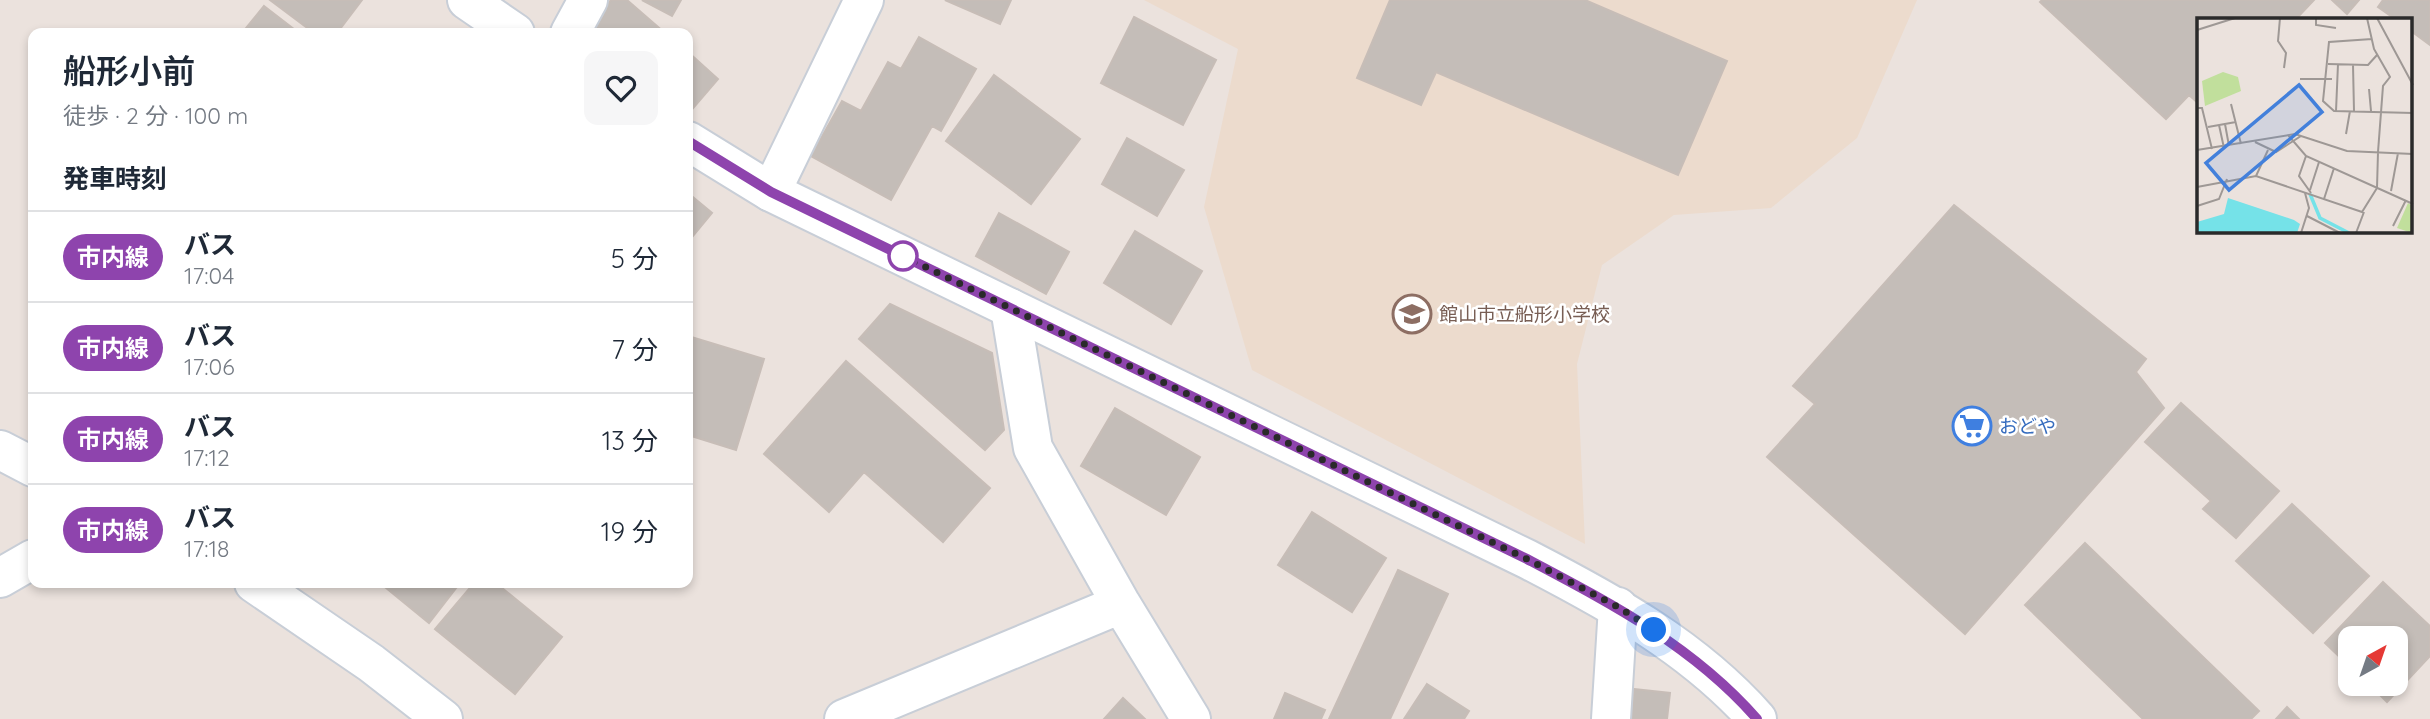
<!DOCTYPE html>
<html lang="ja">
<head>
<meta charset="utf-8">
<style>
	:root { --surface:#fff; --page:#f6f6f7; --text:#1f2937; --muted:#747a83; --line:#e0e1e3 }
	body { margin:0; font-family:Quicksand,"Noto Sans JP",sans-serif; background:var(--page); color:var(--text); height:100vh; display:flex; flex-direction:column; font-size:26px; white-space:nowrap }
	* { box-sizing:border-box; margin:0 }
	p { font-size:23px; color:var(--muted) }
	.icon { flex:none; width:38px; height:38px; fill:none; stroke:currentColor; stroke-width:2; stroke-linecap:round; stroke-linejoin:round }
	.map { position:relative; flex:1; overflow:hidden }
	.details { position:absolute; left:28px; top:28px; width:665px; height:560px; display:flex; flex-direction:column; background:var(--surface); border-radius:14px; box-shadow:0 4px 10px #0003 }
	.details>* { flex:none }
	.badge { padding:0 14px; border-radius:23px; font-size:24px; line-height:46px }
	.needle { width:46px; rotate:40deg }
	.tools { position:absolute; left:2338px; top:626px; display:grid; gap:14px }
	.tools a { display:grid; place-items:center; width:70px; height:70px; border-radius:14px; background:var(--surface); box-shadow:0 4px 10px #0003; font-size:35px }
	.you { position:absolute; width:35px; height:35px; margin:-18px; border:5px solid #fff; border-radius:50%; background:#1a73e8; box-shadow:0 0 0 10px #1a73e833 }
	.map>.badge { position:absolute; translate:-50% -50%; box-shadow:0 0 0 4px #fff }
	h2 { padding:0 35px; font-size:26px; line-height:63px }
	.round { display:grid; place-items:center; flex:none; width:74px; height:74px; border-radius:14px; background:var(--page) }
	.summary { display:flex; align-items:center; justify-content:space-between; height:119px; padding:0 35px }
	h1 { font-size:33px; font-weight:600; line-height:52px }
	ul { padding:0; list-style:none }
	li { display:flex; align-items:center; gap:21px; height:91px; padding:0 35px; border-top:2px solid var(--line) }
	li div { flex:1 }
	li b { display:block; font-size:26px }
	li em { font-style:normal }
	li .badge { min-width:77px; font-weight:700; text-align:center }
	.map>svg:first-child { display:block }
	.education { fill:#ecdbcd }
	.building { fill:#c4bdb8; stroke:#c7bdb7; stroke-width:2 }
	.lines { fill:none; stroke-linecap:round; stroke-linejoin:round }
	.street-casing { stroke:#c8ced7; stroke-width:42 }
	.secondary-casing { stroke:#c8ced7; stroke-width:42 }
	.street { stroke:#fff; stroke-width:38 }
	.secondary { stroke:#fff; stroke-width:38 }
	.line-casing { stroke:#fff; stroke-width:16 }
	.line { stroke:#8e44ad; stroke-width:10 }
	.walk { stroke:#2a2a2a; stroke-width:7; stroke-dasharray:0 12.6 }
	.stop-dot { fill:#fff; stroke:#8e44ad; stroke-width:3.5 }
	.labels { text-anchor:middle; stroke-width:5; stroke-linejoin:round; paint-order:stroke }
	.education-label { font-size:19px; fill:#785e54; stroke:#fff; text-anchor:start }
	.shop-label { font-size:19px; fill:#366cbe; stroke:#fff; text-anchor:start }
	.inset-river { fill:none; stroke:#75e2e8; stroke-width:3.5 }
	.inset-road { fill:none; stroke:#9e9895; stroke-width:2 }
	.view { fill:#4380db; fill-opacity:0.15; stroke:#4380db; stroke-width:3.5 }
	.inset-edge { fill:none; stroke:#2a2a2a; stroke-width:3.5 }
</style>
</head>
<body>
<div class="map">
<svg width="2430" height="719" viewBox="0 0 2430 719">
	<rect width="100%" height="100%" fill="#ebe2dd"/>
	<path class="education" d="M 1144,0 L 1917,0 L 1857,138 L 1771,208 L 1674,215 L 1602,265 L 1577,364 L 1585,544 L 1252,370 L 1204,207 L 1238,49 Z"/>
	<path class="building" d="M 270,0 L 362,0 L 337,33 L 314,33 Z
		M 611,0 L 627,0 L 665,33 L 588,33 L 585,31 Z
		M 642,0 L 681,0 L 672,16 Z
		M 945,0 L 1011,0 L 1000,24 Z
		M 1390,0 L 1585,0 L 1727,61 L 1678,175 L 1436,72 L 1421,105 L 1357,78 Z
		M 2042,0 L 2314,0 L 2296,19 L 2199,19 L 2199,104 L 2189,95 L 2166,119 L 2040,2 Z
		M 2332,0 L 2359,0 L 2347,14 Z
		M 2383,0 L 2430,0 L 2430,45 L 2411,31 L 2411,19 L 2395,19 L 2378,7 Z
		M 264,6 L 299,33 L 242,33 Z
		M 1134,17 L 1216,60 L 1183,125 L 1101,83 Z
		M 919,37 L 976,69 L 941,131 L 932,126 L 891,200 L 811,156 L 842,101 L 861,111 L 888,62 L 901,69 Z
		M 688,52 L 718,79 L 688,114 Z
		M 994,75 L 1080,139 L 1031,204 L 946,141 Z
		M 1127,138 L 1184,170 L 1157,216 L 1102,184 Z
		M 688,193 L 712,213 L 688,242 Z
		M 1954,205 L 2146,359 L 2136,372 L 2164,408 L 1965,634 L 1767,457 L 1815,404 L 1793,386 Z
		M 999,213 L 1069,252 L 1046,294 L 976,256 Z
		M 1135,231 L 1202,271 L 1171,324 L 1104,283 Z
		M 890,304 L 992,353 L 1004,430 L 985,450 L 859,339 Z
		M 688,336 L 764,359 L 736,450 L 688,435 Z
		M 846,361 L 990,488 L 943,542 L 864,472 L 829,512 L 764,454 Z
		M 2181,403 L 2279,491 L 2236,538 L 2203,509 L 2211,501 L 2145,442 Z
		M 1115,408 L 1200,457 L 1166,515 L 1081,466 Z
		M 2292,504 L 2369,576 L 2313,633 L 2236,561 Z
		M 1312,512 L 1386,558 L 1352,612 L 1278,565 Z
		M 2085,543 L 2259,711 L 2251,719 L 2143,719 L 2025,605 Z
		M 1398,570 L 1448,594 L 1390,719 L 1329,719 Z
		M 2383,582 L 2430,626 L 2430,656 L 2387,702 L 2369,684 L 2396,684 L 2396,639 L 2350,639 L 2350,667 L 2325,643 Z
		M 380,583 L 460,583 L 429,623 Z
		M 474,583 L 496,583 L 562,637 L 515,694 L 435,629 Z
		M 1427,684 L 1469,711 L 1464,719 L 1404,719 Z
		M 1634,689 L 1670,693 L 1667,719 L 1631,719 Z
		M 1285,693 L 1325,710 L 1321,719 L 1274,719 Z
		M 1123,698 L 1145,719 L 1104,719 Z
		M 2287,707 L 2299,719 L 2276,719 Z"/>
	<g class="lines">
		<defs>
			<path id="street" d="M 570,33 L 588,0
				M 771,192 L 864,0
				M 1010,308 L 1033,448 L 1121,604 L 1191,719
				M 0,578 L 33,559
				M 844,719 L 1121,604
				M 1611,719 L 1618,607"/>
			<path id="secondary" d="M 467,0 L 515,33
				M 688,141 L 771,192 L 1527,559 C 1612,603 1693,647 1757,719
				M 0,450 L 33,467
				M 254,583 L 371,663 L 443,719"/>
		</defs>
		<use href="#street" class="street-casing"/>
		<use href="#secondary" class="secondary-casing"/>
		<use href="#street" class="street"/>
		<use href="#secondary" class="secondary"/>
	</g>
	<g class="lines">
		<defs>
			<path id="line" d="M 688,141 L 771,192 L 1527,559 C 1612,604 1693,646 1757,719"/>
		</defs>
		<use href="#line" class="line-casing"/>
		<use href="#line" class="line"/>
		<path class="walk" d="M 903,256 L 1527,559 L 1618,607 L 1654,630"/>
	</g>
	<defs>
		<symbol id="school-ring" viewBox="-11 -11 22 22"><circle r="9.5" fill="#fff" stroke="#8d6e63" stroke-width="1.5"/><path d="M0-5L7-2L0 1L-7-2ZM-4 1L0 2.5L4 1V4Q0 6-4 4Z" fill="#8d6e63"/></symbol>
		<symbol id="supermarket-ring" viewBox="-11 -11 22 22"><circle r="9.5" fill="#fff" stroke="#3f7fe0" stroke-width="1.5"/><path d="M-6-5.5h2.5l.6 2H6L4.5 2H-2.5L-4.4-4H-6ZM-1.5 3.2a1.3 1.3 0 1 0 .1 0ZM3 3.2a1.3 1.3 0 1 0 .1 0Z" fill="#3f7fe0"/></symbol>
	</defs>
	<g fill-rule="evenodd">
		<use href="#school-ring" x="1390" y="292" width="44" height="44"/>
		<use href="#supermarket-ring" x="1950" y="404" width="44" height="44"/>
	</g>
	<circle class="stop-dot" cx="903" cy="256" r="14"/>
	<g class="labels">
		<g class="education-label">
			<text x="1439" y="321">館山市立船形小学校</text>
		</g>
		<g class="shop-label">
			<text x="1999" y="433">おどや</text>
		</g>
	</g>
	<g transform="translate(2197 18)">
		<rect width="215" height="215" fill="#ebe2dd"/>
		<path d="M 26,54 L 41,59 L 44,73 L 8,88 L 5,63 Z" fill="#c1df9c"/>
		<path d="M 211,185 L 215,188 L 215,215 L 200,210 Z" fill="#c1df9c"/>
		<path d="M 31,180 L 97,202 L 103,206 L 100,215 L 0,215 L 0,204 L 27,196 Z" fill="#75e2e8"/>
		<path class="inset-river" d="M 113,176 L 123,200 L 152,215"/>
		<path class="inset-road" d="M 83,0 L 81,23 L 89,35 L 87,50M 119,0 L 119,7 L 139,10M 170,0 L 177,31 L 193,59 L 186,68 L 181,134M 180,0 L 216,67M 0,12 L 38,0M 175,21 L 132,24 L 126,83 L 137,93 L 216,95M 131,46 L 171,47 L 180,37M 156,47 L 157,93M 103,61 L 135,61M 172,71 L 174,93M 34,86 L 44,126M 0,90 L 5,90 L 15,131M 139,93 L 141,46M 28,106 L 32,128M 22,107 L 27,130M 11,109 L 39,104M 149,116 L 153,93M 91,117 L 109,138 L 216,186M 58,124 L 79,134 L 104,118M 0,132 L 98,116 L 150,133 L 216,136M 109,138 L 102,158 L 114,175M 59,158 L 71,132M 0,169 L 59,158 L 165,194 L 180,170 L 181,134M 113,172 L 122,144M 194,173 L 201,135M 127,181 L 137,150M 0,188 L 22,181 L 30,161M 110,198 L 143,215M 196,208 L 209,182M 104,215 L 112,190 L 108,175M 159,215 L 167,194"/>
		<path class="view" d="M 102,67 L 125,94 L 32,172 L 9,145 Z"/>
		<rect width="215" height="215" class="inset-edge"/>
	</g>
</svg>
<div class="tools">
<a><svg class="needle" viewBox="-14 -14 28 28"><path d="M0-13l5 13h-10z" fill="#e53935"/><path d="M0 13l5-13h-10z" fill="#747a83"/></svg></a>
</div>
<div class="you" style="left:1654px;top:630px"></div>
<section class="details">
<div class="summary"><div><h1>船形小前</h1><p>徒歩 · 2 分 · 100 m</p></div><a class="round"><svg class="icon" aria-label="heart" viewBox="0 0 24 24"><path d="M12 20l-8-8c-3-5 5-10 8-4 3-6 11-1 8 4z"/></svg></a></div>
<h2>発車時刻</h2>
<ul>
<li><span class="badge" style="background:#8e44ad;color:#fff">市内線</span><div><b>バス</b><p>17:04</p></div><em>5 分</em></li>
<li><span class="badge" style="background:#8e44ad;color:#fff">市内線</span><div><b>バス</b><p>17:06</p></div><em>7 分</em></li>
<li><span class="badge" style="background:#8e44ad;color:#fff">市内線</span><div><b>バス</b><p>17:12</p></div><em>13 分</em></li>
<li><span class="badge" style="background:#8e44ad;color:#fff">市内線</span><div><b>バス</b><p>17:18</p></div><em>19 分</em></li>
</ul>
</section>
</div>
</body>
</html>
